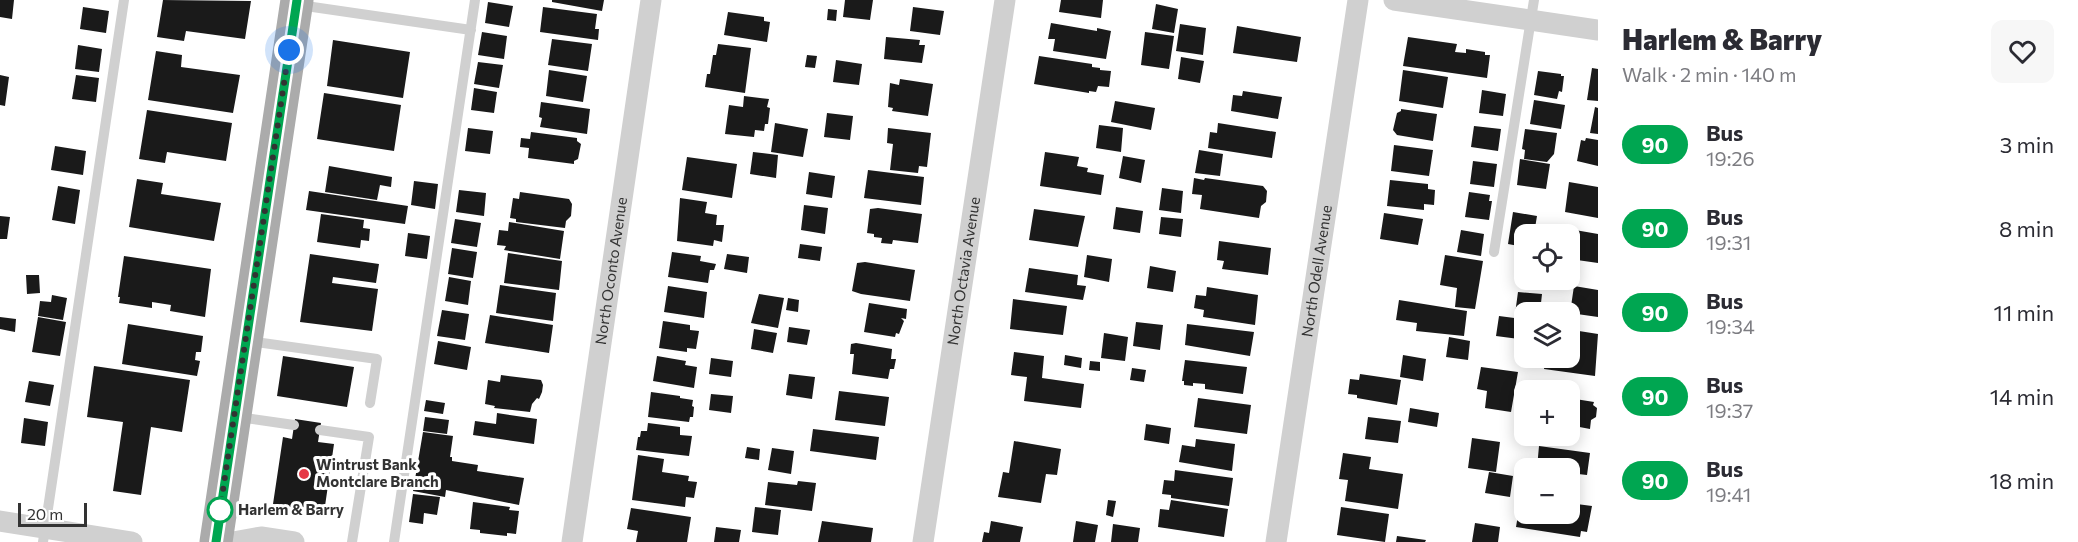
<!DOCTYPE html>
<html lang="en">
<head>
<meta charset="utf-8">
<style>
	:root { --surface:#fff; --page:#f7f7f7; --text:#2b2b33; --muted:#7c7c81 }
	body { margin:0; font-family:Commissioner,sans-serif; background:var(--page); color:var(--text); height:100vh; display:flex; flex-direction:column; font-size:22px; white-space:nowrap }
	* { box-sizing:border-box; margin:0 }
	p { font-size:20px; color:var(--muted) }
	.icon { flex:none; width:33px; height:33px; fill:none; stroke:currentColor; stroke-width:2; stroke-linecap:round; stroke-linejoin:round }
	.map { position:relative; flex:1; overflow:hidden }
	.panel { display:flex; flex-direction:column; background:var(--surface); width:480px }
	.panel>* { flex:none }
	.badge { padding:0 12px; border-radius:20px; font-size:21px; line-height:39px }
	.buttons { position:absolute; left:1514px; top:224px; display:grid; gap:12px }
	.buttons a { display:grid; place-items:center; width:66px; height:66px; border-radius:12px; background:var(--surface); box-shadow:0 3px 15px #0003; font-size:30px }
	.scale { position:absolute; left:18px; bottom:15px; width:69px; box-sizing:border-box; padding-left:6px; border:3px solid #333; border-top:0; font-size:16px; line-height:21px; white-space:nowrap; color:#333; -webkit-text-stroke:4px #fff; paint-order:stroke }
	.you { position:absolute; width:30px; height:30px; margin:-15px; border:4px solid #fff; border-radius:50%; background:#1a73e8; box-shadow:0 0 0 9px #1a73e833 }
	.map>.badge { position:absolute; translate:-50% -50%; box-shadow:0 0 0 3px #fff }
	.round { display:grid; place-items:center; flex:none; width:63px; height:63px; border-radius:12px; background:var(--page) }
	.overview { display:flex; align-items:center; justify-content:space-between; height:102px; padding:0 24px }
	h1 { font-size:28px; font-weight:800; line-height:45px }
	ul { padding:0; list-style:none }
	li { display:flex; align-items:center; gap:18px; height:84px; padding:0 24px }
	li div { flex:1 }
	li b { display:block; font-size:22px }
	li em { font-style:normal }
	li .badge { min-width:66px; font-weight:700; text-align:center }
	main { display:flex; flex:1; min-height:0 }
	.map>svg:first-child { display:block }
	.building { fill:#1a1a1a }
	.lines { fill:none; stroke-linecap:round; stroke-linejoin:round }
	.service { stroke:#d0d0d0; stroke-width:10 }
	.minor { stroke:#d0d0d0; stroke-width:21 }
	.primary { stroke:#ababab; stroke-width:33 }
	.line-casing { stroke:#fff; stroke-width:14 }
	.line { stroke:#00a651; stroke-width:9 }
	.walk { stroke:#333; stroke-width:6; stroke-dasharray:0 10.8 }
	.poi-dot { fill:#e63946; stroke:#fff; stroke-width:2 }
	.stop-dot { fill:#fff; stroke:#00a651; stroke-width:3 }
	.labels { text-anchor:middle; stroke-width:6; stroke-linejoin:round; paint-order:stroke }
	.street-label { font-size:15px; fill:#333; stroke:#fff }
	.poi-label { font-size:15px; font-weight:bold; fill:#333; stroke:#fff; text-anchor:start }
	.stop-label { font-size:15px; font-weight:bold; fill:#333; stroke:#fff; text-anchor:start }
</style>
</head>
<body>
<main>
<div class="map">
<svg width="1598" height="542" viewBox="0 0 1598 542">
	<rect width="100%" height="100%" fill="#fff"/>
	<path class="building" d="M 0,0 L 14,0 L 12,19 L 0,17 Z
		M 163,0 L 251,1 L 245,39 L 186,31 L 184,41 L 157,37 Z
		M 552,0 L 604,0 L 602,11 L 552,2 Z
		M 845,0 L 873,0 L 870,20 L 843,17 Z
		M 1061,0 L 1103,0 L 1101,18 L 1059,12 Z
		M 488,2 L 513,6 L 509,27 L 485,23 Z
		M 1156,4 L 1178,9 L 1174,33 L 1152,29 Z
		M 83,7 L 109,11 L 106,33 L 80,29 Z
		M 543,7 L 597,14 L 595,29 L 599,29 L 598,40 L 540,32 Z
		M 913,7 L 944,11 L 940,35 L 910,31 Z
		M 828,9 L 837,10 L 836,21 L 827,20 Z
		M 728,12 L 764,17 L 764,21 L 770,22 L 767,42 L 724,35 Z
		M 1051,23 L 1097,31 L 1097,28 L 1111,31 L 1106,59 L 1053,51 L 1055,39 L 1048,39 Z
		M 1180,24 L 1206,28 L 1203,55 L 1176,51 Z
		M 1237,26 L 1301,37 L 1297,62 L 1233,53 Z
		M 482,32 L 507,36 L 504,59 L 478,55 Z
		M 1145,32 L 1174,36 L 1169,69 L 1141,65 Z
		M 886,37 L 920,40 L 919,45 L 925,45 L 922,63 L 884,59 Z
		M 1408,37 L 1457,44 L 1455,52 L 1466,53 L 1466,49 L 1485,52 L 1485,55 L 1490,55 L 1487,78 L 1403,66 Z
		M 552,39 L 592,44 L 588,71 L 548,65 Z
		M 333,40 L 410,52 L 403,98 L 327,86 Z
		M 718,44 L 751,48 L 745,93 L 705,87 L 707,74 L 710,74 L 713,55 L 716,55 Z
		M 78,45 L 102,49 L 99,72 L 75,69 Z
		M 156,51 L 182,55 L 181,67 L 240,75 L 233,113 L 148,100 Z
		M 807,55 L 817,56 L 815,68 L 805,67 Z
		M 1039,56 L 1092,64 L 1092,67 L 1100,68 L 1100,70 L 1111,71 L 1109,87 L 1098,86 L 1096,92 L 1089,91 L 1089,93 L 1034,84 Z
		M 1181,57 L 1204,61 L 1200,83 L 1178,79 Z
		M 836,60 L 862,64 L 859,85 L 833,82 Z
		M 478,62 L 503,65 L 499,88 L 474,84 Z
		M 1592,68 L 1598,69 L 1598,101 L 1587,100 Z
		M 549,70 L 587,76 L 583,102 L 546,96 Z
		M 1403,70 L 1448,77 L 1443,108 L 1399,101 Z
		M 1538,71 L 1561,74 L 1561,76 L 1564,76 L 1562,92 L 1559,91 L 1557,99 L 1534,95 Z
		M 0,75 L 9,77 L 5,106 L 0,105 Z
		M 76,75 L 99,78 L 96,102 L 72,99 Z
		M 900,79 L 933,84 L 928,116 L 892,111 L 893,108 L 888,107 L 890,83 L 899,85 Z
		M 474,88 L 497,92 L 494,113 L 471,110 Z
		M 1482,90 L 1506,94 L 1503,116 L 1479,113 Z
		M 1243,91 L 1282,97 L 1278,119 L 1231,111 L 1233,95 L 1242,96 Z
		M 324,93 L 401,105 L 394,151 L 317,139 Z
		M 744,96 L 769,99 L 767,107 L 770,108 L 768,124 L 765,124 L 764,131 L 755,130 L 754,137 L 725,134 L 729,105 L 743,107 Z
		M 1534,100 L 1565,105 L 1561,129 L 1530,124 Z
		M 1115,101 L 1155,108 L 1151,130 L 1111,122 Z
		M 541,102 L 590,109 L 587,134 L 540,127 L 542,118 L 539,117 Z
		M 1595,107 L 1598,108 L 1598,134 L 1590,133 Z
		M 1401,109 L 1437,114 L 1433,141 L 1397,135 L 1393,130 L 1397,113 L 1401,111 Z
		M 147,110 L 232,123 L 226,161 L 167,152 L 165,163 L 139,159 Z
		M 827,113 L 853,116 L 850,140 L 824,137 Z
		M 775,123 L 808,129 L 803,157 L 771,152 Z
		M 1218,123 L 1276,132 L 1272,158 L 1208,148 L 1210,132 L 1217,133 Z
		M 1099,125 L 1123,128 L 1121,152 L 1096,148 Z
		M 1474,126 L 1501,129 L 1498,151 L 1471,147 Z
		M 468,128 L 493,131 L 490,154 L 465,151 Z
		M 888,128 L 931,133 L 927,167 L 919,166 L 918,173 L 890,170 L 893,144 L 887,143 Z
		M 1525,129 L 1557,133 L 1554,154 L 1547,162 L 1524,159 L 1525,150 L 1522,149 Z
		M 531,132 L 577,138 L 577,141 L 581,144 L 578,159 L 574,161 L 574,164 L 528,158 L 529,148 L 520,147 L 521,138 L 530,139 Z
		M 1586,138 L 1598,140 L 1598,166 L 1577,161 L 1581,140 L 1585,141 Z
		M 1394,145 L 1433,150 L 1429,176 L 1391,171 Z
		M 55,146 L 86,151 L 83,175 L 51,170 Z
		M 1199,150 L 1223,154 L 1220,176 L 1195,173 Z
		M 753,152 L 778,155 L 776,178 L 750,174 Z
		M 1045,152 L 1079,157 L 1077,166 L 1088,168 L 1087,172 L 1104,175 L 1101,195 L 1040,186 Z
		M 1123,156 L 1145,160 L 1141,183 L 1119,178 Z
		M 687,157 L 737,164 L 732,198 L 682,190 Z
		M 1520,159 L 1550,164 L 1546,189 L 1517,185 Z
		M 1473,161 L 1497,164 L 1494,187 L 1470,184 Z
		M 329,166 L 392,177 L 391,187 L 380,185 L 377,200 L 325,192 Z
		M 868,170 L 924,177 L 921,205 L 864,198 Z
		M 809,172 L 835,176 L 832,198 L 806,194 Z
		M 1194,178 L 1204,180 L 1205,178 L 1263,186 L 1267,191 L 1266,202 L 1261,206 L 1259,218 L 1200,209 L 1202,195 L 1192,194 Z
		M 137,179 L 163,183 L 161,194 L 221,203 L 214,241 L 129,227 Z
		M 1390,180 L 1428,184 L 1428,189 L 1435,190 L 1434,205 L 1424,204 L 1424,210 L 1387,206 Z
		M 414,181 L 438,184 L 435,209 L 411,205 Z
		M 1569,182 L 1598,187 L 1598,218 L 1565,212 Z
		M 58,186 L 80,190 L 75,224 L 52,220 Z
		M 1162,188 L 1183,191 L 1181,213 L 1159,210 Z
		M 459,190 L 486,193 L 484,216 L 456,212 Z
		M 309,191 L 408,206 L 405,224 L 306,210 Z
		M 520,192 L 569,199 L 572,204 L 571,216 L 566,221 L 565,228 L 516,222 L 516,219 L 510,218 L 513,198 L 519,199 Z
		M 1469,192 L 1490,195 L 1489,201 L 1492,201 L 1489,220 L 1465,217 Z
		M 680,198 L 707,202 L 705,213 L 717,215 L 716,225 L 724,225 L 722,242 L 714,240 L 713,246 L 677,241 Z
		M 804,205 L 828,208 L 825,234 L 801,230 Z
		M 1116,207 L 1143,211 L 1140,233 L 1113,229 Z
		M 878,208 L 922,214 L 918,243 L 893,240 L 892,244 L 881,243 L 882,238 L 874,237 L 874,234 L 867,233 L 870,209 Z
		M 1034,209 L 1085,216 L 1078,247 L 1029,240 Z
		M 1513,212 L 1537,216 L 1534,234 L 1524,234 L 1524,247 L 1508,244 Z
		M 1384,213 L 1423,219 L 1418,245 L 1380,239 Z
		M 321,214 L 364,220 L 363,228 L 370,229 L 369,241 L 361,240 L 360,248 L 317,242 Z
		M 0,216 L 10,217 L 7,239 L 0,239 Z
		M 1161,217 L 1183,219 L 1181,237 L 1159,234 Z
		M 455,219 L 481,223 L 477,247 L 451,243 Z
		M 509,222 L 564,231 L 560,259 L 504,250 L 506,246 L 497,245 L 499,230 L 508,231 Z
		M 1461,230 L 1484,234 L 1481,256 L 1457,252 Z
		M 1575,230 L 1598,234 L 1598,263 L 1570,259 Z
		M 408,233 L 430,236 L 427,259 L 405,256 Z
		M 1219,241 L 1271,248 L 1268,275 L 1222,269 L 1224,261 L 1217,260 Z
		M 800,244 L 822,247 L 820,261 L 798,258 Z
		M 452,248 L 477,252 L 473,278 L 448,274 Z
		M 672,252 L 701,256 L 700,261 L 716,264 L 714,270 L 710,270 L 708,283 L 668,277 Z
		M 508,253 L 562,261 L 559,290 L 504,283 Z
		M 310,254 L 379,264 L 376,283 L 333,277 L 332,283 L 378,289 L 372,331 L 300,322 Z
		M 727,254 L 749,257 L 747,273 L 724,269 Z
		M 1087,255 L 1112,259 L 1109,282 L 1084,277 Z
		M 1445,255 L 1483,261 L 1475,309 L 1455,307 L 1457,288 L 1440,285 Z
		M 124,256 L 211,269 L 205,317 L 170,311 L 171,305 L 152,302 L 152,308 L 119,303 L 120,297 L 118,297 Z
		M 865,262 L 915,270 L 910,301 L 861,294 L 852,291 L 857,263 Z
		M 1150,266 L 1176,271 L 1173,292 L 1147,288 Z
		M 1029,268 L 1078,275 L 1077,285 L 1086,286 L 1083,300 L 1025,292 Z
		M 26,275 L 39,275 L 40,293 L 27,294 Z
		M 449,277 L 471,281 L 468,305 L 445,301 Z
		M 500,285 L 556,293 L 553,321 L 496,313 Z
		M 668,286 L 707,292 L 704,318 L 664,312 Z
		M 1574,286 L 1598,290 L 1598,317 L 1570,313 Z
		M 1207,287 L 1258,295 L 1255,325 L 1203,317 L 1204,310 L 1194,308 L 1196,295 L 1206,296 Z
		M 1518,292 L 1542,294 L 1540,312 L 1524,312 L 1524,315 L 1515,314 Z
		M 759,294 L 784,298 L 778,328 L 751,323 Z
		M 52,295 L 67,298 L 63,320 L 38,316 L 40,301 L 51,302 Z
		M 788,298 L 799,300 L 798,312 L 786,310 Z
		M 1013,299 L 1067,306 L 1063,335 L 1010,329 Z
		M 1399,300 L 1467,311 L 1464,336 L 1416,331 L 1417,323 L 1396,320 Z
		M 869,303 L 907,309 L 906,319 L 901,318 L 904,321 L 899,334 L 896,333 L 895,337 L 864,332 Z
		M 442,310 L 469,314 L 465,340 L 437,336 Z
		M 490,315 L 553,325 L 549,353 L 485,343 Z
		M 1499,316 L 1522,319 L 1519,339 L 1496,336 Z
		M 0,317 L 16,319 L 15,332 L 0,329 Z
		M 38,317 L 66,322 L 60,356 L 32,352 Z
		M 663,321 L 690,325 L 690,330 L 699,331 L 696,349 L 687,348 L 687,352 L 659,348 Z
		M 1136,322 L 1163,325 L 1160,350 L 1133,346 Z
		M 128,324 L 203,336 L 201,352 L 196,352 L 195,360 L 200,361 L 197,376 L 122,364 Z
		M 1187,324 L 1254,332 L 1250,356 L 1185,345 Z
		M 789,327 L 810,330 L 807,345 L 787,342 Z
		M 754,329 L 777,333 L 773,353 L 751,349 Z
		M 1579,331 L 1598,334 L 1595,376 L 1544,369 L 1546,357 L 1569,357 L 1569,342 L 1577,343 Z
		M 1104,333 L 1128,337 L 1125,361 L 1101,358 Z
		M 1449,337 L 1470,341 L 1468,360 L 1446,357 Z
		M 438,341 L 471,347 L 467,370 L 434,364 Z
		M 856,343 L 892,349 L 891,359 L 896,359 L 894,369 L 890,369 L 888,379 L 852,374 L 854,354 L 850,354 L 851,344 Z
		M 1014,352 L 1044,356 L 1042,378 L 1084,384 L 1081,408 L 1024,401 L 1027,377 L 1011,375 Z
		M 1065,355 L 1082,358 L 1081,368 L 1064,365 Z
		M 1403,355 L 1426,359 L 1423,381 L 1400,377 Z
		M 283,356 L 354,367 L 347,407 L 277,396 Z
		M 657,356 L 686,361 L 685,365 L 697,367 L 694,388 L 653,381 Z
		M 711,358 L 733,361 L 731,377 L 709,374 Z
		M 1185,360 L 1247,367 L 1243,394 L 1205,389 L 1205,384 L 1193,383 L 1193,386 L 1184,385 L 1184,381 L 1182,381 Z
		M 1090,361 L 1100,362 L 1100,371 L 1089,370 Z
		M 94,366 L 190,380 L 182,432 L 151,427 L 141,495 L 113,491 L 123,422 L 87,417 Z
		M 1481,367 L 1518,372 L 1511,412 L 1485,408 L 1487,391 L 1477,389 Z
		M 1132,368 L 1146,370 L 1144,382 L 1130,380 Z
		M 789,374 L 815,377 L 812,399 L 786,395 Z
		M 1360,374 L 1401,380 L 1397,405 L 1357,398 L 1357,395 L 1348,394 L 1350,379 L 1359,380 Z
		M 501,375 L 541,380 L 543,385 L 542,392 L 539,399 L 537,398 L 532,404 L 530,412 L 494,408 L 495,406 L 485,404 L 488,380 L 500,382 Z
		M 29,381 L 54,385 L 50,406 L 25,402 Z
		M 839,391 L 889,397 L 885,426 L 835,420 Z
		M 651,392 L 680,396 L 680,398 L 693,400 L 692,406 L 694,407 L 693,417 L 690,417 L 689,422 L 648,417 Z
		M 711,394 L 733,396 L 731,413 L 709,410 Z
		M 1198,398 L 1251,405 L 1247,434 L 1194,427 Z
		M 1569,398 L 1594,402 L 1593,405 L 1597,408 L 1596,417 L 1591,420 L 1590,429 L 1569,425 Z
		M 426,400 L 445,403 L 443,414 L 424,411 Z
		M 1410,408 L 1439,413 L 1437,427 L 1408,422 Z
		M 497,413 L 537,419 L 534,444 L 473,435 L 475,421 L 496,424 Z
		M 425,417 L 449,420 L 447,434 L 423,431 Z
		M 1368,417 L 1401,421 L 1398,443 L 1365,439 Z
		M 24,418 L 48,422 L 45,446 L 21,443 Z
		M 295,419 L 321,423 L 318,442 L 334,444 L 324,513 L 273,504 L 283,437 L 292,439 Z
		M 648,423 L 680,427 L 680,435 L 692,436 L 689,456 L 636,450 L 638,437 L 640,437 L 641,431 L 647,431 Z
		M 1146,424 L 1171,428 L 1169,444 L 1144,440 Z
		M 813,429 L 879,437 L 876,460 L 810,451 Z
		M 423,432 L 453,436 L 450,457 L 452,457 L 452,461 L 478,465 L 477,471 L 524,478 L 519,505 L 446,490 L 445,497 L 413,491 Z
		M 1472,438 L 1500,442 L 1496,472 L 1468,468 Z
		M 1196,439 L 1235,444 L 1232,471 L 1179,462 L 1182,445 L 1195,447 Z
		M 1014,441 L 1061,449 L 1057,475 L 1046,474 L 1041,503 L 998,497 L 1003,472 L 1009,473 Z
		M 1539,446 L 1590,453 L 1587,475 L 1569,473 L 1569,468 L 1537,468 Z
		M 747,447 L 760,449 L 759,460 L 745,458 Z
		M 772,448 L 794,451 L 791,474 L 768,470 Z
		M 1343,453 L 1371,457 L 1369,469 L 1403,474 L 1398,509 L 1345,501 L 1348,480 L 1339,479 Z
		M 638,455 L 664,459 L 662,472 L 689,476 L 688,481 L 697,482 L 694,498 L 686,497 L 685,507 L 632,500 Z
		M 1175,470 L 1233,478 L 1229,506 L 1171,498 L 1171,495 L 1162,494 L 1164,480 L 1174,481 Z
		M 1489,472 L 1513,476 L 1510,497 L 1485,493 Z
		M 798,481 L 816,483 L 812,511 L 765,505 L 768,482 L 797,485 Z
		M 413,494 L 440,497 L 437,515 L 424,513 L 423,524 L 409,522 Z
		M 1108,500 L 1116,501 L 1113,517 L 1106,515 Z
		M 1171,500 L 1228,509 L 1224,537 L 1158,527 L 1160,509 L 1169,510 Z
		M 473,502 L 510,507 L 509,510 L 519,511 L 516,534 L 507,533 L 507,536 L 480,533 L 480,530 L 470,529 Z
		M 1520,503 L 1524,504 L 1524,513 L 1569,513 L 1569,503 L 1592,506 L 1587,532 L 1581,531 L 1580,537 L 1516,527 Z
		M 755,507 L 781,510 L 778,535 L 752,532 Z
		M 1341,507 L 1389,514 L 1385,542 L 1337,535 Z
		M 631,508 L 691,517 L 687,542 L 636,542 L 638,531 L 627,529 Z
		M 822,521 L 873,528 L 871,542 L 818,542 Z
		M 991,521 L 1023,527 L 1020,542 L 982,542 L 984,532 L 989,533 Z
		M 1076,521 L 1098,525 L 1095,542 L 1073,542 Z
		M 1475,523 L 1500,527 L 1498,542 L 1472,542 Z
		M 1113,524 L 1140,528 L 1138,542 L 1111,542 Z
		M 716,527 L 741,530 L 739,542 L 714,542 Z
		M 1397,536 L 1426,540 L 1425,542 L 1396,542 Z"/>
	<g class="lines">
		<path class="service" d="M 299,5 L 471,30
			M 1494,252 L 1534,0
			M 249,341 L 377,359 L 370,403
			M 238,417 L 294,425
			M 320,430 L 369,437 L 352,542
			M 43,542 L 124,0
			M 394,542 L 475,0"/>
		<g class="minor">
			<path d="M 1394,0 L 1598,30"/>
			<path d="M 0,521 L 132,542"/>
			<path d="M 233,542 L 261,537 L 294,542"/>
			<path id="s1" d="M 572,542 L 651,0"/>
			<path id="s2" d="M 923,542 L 1005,0"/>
			<path id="s3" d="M 1276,542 L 1358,0"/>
		</g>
		<path class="primary" d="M 216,542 L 297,0"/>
	</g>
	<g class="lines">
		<defs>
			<path id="line" d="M 216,542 L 297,0"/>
		</defs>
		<use href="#line" class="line-casing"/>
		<use href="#line" class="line"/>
		<path class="walk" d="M 220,510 L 289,50"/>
	</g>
	<circle class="poi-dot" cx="304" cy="474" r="6"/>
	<circle class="stop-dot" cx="220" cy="510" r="12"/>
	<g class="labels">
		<g class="street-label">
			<text dy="5" stroke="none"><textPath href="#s1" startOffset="274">North Oconto Avenue</textPath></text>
			<text dy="5" stroke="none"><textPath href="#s2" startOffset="274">North Octavia Avenue</textPath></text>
			<text dy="5" stroke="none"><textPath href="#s3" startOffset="274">North Odell Avenue</textPath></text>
		</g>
		<g class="poi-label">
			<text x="316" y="470">Wintrust Bank<tspan x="316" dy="17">Montclare Branch</tspan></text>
		</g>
		<g class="stop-label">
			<text x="238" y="515">Harlem &amp; Barry</text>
		</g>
	</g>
</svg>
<div class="buttons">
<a><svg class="icon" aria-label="locate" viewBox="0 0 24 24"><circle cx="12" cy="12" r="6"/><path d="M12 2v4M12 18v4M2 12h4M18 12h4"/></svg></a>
<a><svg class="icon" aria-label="layers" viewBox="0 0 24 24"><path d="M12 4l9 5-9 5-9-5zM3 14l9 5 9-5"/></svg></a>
<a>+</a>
<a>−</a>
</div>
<div class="scale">20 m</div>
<div class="you" style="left:289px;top:50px"></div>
</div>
<section class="panel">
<div class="overview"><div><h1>Harlem &amp; Barry</h1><p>Walk · 2 min · 140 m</p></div><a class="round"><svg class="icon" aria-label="heart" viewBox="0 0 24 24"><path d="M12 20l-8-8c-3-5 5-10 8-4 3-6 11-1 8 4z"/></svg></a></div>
<ul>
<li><span class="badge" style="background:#00a651;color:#fff">90</span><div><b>Bus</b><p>19:26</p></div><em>3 min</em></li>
<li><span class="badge" style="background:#00a651;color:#fff">90</span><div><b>Bus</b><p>19:31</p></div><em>8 min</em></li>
<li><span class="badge" style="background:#00a651;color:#fff">90</span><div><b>Bus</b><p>19:34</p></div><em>11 min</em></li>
<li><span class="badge" style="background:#00a651;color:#fff">90</span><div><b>Bus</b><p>19:37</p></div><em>14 min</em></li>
<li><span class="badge" style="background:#00a651;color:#fff">90</span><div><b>Bus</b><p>19:41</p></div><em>18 min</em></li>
</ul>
</section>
</main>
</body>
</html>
